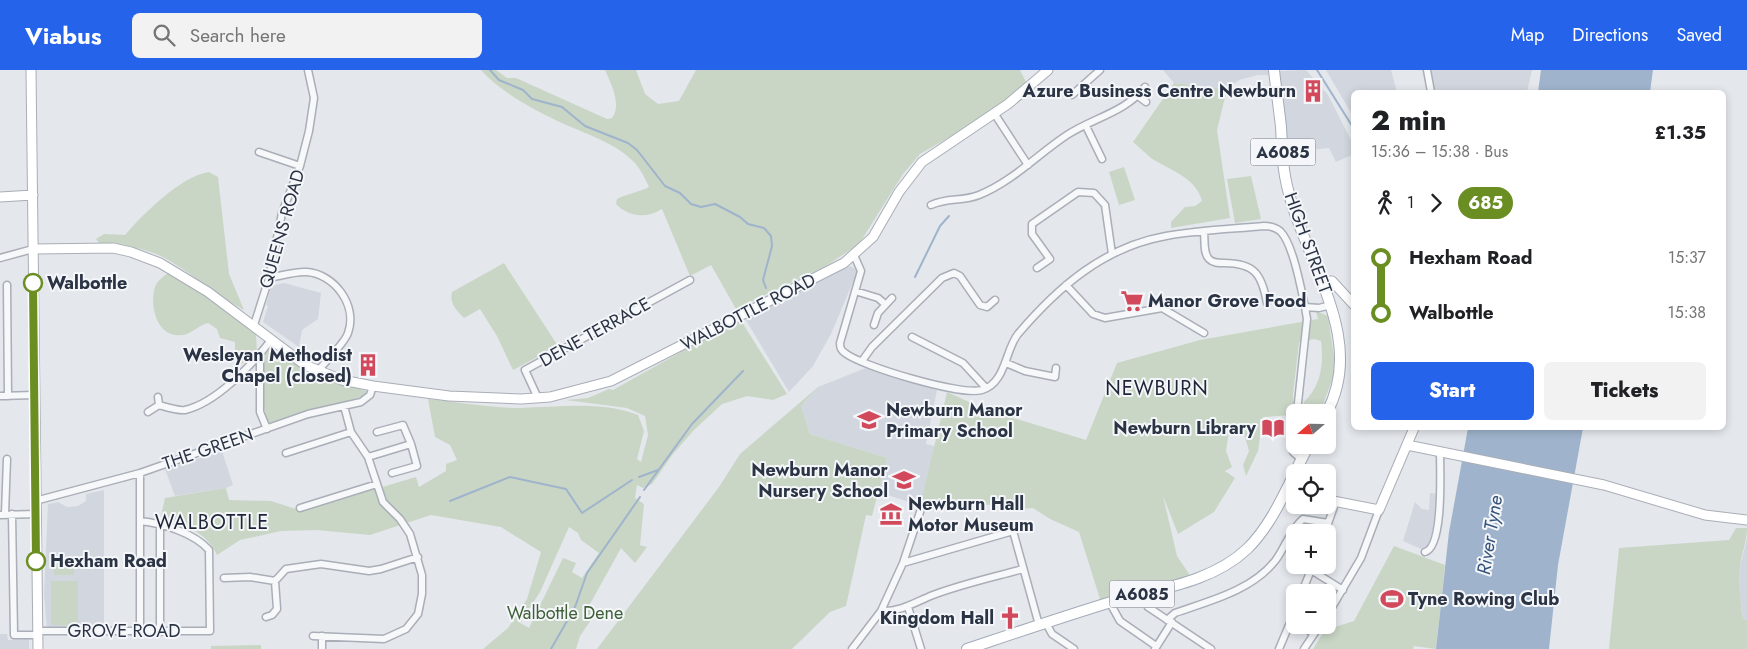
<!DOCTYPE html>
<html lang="en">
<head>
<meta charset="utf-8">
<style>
	:root { --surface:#fff; --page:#f2f2f2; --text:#202124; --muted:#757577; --accent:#2563eb }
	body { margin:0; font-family:Jost,sans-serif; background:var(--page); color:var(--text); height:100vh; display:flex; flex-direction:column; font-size:19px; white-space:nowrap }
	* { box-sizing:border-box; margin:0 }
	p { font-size:16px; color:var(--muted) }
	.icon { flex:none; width:28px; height:28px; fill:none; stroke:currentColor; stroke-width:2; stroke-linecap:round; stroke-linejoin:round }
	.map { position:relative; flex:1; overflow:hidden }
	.details { position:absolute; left:1351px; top:20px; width:375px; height:340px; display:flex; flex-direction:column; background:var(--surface); border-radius:8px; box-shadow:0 2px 8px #0003 }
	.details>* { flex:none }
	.badge { padding:0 10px; border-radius:16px; font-size:18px; line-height:32px }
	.needle { width:32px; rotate:250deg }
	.tools { position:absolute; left:1286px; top:334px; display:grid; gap:10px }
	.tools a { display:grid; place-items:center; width:50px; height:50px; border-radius:8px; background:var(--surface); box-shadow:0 2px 8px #0003; font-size:25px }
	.map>.badge { position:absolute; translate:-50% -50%; box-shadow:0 0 0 2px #fff }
	.legs { display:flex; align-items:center; gap:8px; height:55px; padding:0 20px; font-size:16px }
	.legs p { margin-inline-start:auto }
	.headline { display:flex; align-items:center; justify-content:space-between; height:85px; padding:0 20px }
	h1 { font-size:28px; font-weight:800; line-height:38px }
	.action { display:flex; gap:10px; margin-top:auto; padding:10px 20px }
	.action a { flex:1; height:58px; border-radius:8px; background:var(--accent); color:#fff; font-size:20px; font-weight:800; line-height:58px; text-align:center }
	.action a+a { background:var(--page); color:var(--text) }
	ul { padding:0 20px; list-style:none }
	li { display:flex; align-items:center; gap:18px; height:55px; font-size:19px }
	li i { display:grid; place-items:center; width:8px; height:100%; margin:0 6px; background:currentColor }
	li i::after { content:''; width:12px; height:12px; margin:-6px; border:4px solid; border-radius:50%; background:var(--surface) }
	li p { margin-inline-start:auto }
	li:first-child i { background:linear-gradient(#0000 50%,currentColor 0) }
	li:last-child i { background:linear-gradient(currentColor 50%,#0000 0) }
	header { display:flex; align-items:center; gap:30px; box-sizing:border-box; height:70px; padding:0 25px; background:var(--accent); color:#fff }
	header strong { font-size:24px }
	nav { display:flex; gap:28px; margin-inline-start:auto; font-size:18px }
	.search { width:350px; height:45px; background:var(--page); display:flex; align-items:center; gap:12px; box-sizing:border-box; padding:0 18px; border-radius:8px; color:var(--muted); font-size:19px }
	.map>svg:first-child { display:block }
	.built { fill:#d2d6de }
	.green { fill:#c9d6c5; fill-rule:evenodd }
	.water { fill:#9fb4cc }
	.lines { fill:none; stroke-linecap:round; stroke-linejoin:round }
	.stream { stroke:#9fb4cc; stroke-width:2 }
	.street-casing { stroke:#a9aeb7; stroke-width:9 }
	.secondary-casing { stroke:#a9aeb7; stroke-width:11 }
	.primary-casing { stroke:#a3abb8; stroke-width:12 }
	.street { stroke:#f7f8fa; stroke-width:6 }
	.secondary { stroke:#fff; stroke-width:9 }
	.primary { stroke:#fff; stroke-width:10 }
	.line-1-casing { stroke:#fff; stroke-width:11 }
	.line-1 { stroke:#6b8e23; stroke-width:8 }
	.stop-1-dot { fill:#fff; stroke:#6b8e23; stroke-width:2.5 }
	.labels { text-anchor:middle; stroke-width:4; stroke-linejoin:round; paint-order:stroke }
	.shield { fill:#f4f6f9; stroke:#676e7b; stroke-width:1 }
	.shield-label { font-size:16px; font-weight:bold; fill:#2b3445 }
	.poi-label { font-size:18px; font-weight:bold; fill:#2b3445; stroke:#f4f6f9; text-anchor:end }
	.street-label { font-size:18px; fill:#2b3445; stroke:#f4f6f9 }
	.stop-label { font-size:18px; font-weight:bold; fill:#2b3445; stroke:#f4f6f9; text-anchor:start }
	.park-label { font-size:18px; fill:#3f6138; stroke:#f4f6f9 }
	.water-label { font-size:19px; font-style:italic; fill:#34527a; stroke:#f4f6f9 }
	.quarter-label { font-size:20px; letter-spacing:1px; fill:#1d2536; stroke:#f4f6f9 }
</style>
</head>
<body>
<header>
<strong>Viabus</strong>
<div class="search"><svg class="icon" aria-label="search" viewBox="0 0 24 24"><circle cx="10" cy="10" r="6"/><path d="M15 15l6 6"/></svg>Search here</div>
<nav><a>Map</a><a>Directions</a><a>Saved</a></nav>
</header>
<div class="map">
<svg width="1747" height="579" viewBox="0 0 1747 579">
	<rect width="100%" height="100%" fill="#e4e7ec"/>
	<path class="built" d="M 1163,0 L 1268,0 L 1268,5 L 1258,5 L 1239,10 L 1227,19 L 1174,13 Z
		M 1306,0 L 1328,25 L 1354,76 L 1354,84 L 1336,92 L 1329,78 L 1289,82 L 1279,1 Z
		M 1326,0 L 1391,0 L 1397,22 L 1354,22 L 1354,48 Z
		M 1430,0 L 1532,0 L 1527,22 L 1435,22 Z
		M 850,196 L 858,200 L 831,264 L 813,296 L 789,322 L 744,247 Z
		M 284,213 L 321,223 L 318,249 L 302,260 L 299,277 L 263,252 L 268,236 L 266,235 L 271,216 Z
		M 871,296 L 937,320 L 926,374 L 935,376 L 922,436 L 878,422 L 887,388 L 810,364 L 801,336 L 818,317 Z
		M 222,381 L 233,415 L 226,418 L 175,426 L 165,399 Z
		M 104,420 L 104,559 L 47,559 L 44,524 L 48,434 L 58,432 L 67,437 L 78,436 L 86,431 L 86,424 Z
		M 1430,423 L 1437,424 L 1435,456 L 1434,467 L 1426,481 L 1403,471 L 1415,432 L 1422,439 L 1429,440 Z
		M 1747,468 L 1747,550 L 1743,549 L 1740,526 L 1740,497 Z
		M 0,564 L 7,564 L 8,570 L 29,569 L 29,579 L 0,579 Z"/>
	<path class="green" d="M 481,0 L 496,0 L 507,8 L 516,8 L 607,49 L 612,48 C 622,35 611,13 605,0 L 636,0 L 645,24 L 658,34 L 679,31 L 696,0 L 1020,0 L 1027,14 L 981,49 L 920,84 L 903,104 L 859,174 L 826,196 L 736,239 L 711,195 L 690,206 L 662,139 C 646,149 629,147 616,134 L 617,129 C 628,123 638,123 649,117 C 645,108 640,98 633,91 C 617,75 596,68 576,59 C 545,46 503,25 481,0 Z
		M 1174,13 L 1227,19 L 1217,60 L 1230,148 L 1171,158 L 1171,152 L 1185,137 L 1195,136 L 1202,131 C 1196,107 1169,100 1151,88 C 1145,83 1139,77 1133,72 Z
		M 1124,97 L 1135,130 L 1119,135 L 1109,102 Z
		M 209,102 L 218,107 L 229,204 L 244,240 C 215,225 191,202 163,187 C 143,177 121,175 99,173 L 96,169 L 104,164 L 125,165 C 143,144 181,106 209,102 Z
		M 1251,106 L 1261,149 L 1235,153 L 1227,109 Z
		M 504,193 L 558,276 L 513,300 L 497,266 L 480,239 L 464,248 C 457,241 449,233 452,222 Z
		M 168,203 C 192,214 236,245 256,265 L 257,283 L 240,295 L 235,291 L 235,272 L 220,268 L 217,259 L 208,253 C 199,255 191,264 183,265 C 157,269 149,236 155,217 C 157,211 163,207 168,203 Z
		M 1316,241 L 1328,246 L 1336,300 L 1320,342 L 1303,342 L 1304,332 C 1321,316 1324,294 1321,271 L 1314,269 L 1299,272 L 1293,324 L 1294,345 L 1263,347 L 1258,381 L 1246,406 L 1243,395 L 1249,381 L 1243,360 L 1230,354 L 1226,381 L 1232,397 L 1225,401 L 1235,408 L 1214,442 L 1178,464 L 1163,426 L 1177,486 L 1191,507 L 1101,532 L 1079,462 L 1050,449 L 1033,438 L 1009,440 L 1013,433 L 932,439 L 921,433 L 947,322 L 987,340 L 1086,370 L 1117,293 L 1200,270 L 1318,249 Z
		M 740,249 L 787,324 L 773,330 L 747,326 L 722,334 L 694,360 L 673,384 L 652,414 L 643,418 L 637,415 L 635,428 L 644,434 L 640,475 L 647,477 L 635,493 L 621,478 L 590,534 L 591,550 L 580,566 L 576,579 L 483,579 L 508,558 L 527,529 L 541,482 L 501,457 L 431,445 L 370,465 L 317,460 L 281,461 L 240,470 L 217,485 C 207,462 183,454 161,446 L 165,428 L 226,418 L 229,430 L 271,431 L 302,441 L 416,407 L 419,417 L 446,401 L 446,394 L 457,390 L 450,375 L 435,367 L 428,329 C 459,332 490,338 520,338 C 559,337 602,331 638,345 L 644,361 L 637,389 L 641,392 L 648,365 L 645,346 L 627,338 L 566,330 L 588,328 L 609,319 L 613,320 ZM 569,457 L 578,463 L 581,470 L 599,483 L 582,508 L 572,502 L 576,493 L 563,488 L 529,558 L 520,553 L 540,522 Z
		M 269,280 L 278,281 L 324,313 L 339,312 L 366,321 L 366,325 L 272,355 L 268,354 C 263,340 256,289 269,280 Z
		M 818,317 L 801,336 L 810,364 L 887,388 L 872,446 L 866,445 L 846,536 L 830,542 L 792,579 L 597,579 L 719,417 L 740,384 Z
		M 1736,458 L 1747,458 C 1747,472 1741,484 1740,497 C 1739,515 1740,532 1743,549 L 1747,550 L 1747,579 L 1609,579 L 1619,478 L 1729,470 Z
		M 1394,476 L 1445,495 L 1436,579 L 1414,576 L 1413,579 L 1313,579 L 1325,560 L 1354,551 Z
		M 54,495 L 74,495 L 74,505 L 54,505 Z
		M 51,511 L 78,511 L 78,555 L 51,555 Z
		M 261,575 L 261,579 L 211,579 L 211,576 Z"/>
	<path class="water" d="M 1541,0 L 1653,0 L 1650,22 L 1538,22 Z
		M 1468,358 L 1583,358 L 1558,495 L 1549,579 L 1436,579 L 1449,462 Z"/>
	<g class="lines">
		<path class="stream" d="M 490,0 L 499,10 L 523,20 L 532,29 L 562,37 L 585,56 L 628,73 L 637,80 L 665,116 L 680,123 L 691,134 L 701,137 L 715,134 L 740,147 L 748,154 L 764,158 L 771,166 L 772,176 L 763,210 L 766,218
			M 1317,0 L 1354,59
			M 915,207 L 940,156 L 949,146
			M 639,407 L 658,400
			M 644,420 L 692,354 L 743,301
			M 450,431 L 510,407 L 566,419 L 582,443 L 632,410
			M 551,579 L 575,537 L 587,503 L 640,427"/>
		<defs>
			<path id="street" d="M 1427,0 L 1431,22
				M 1072,25 L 1100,0
				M 1138,26 L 1146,32
				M 994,43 L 1028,95
				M 1086,56 L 1102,89
				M 259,82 L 300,96
				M 931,135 C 949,127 961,132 979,125 C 1012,112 1038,84 1067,65 C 1093,48 1126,42 1145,17
				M 1204,162 C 1205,170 1203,183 1209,189 C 1213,193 1218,193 1224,193 C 1255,193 1262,205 1267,233
				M 854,185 L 861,201 L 840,273 C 840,278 841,280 845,283 C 861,296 961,326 982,320 C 1006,313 1005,280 1018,264 C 1058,217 1104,177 1166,166 C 1199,160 1232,159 1264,156 C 1270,156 1275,157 1280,161 C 1293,173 1301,219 1305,237 L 1319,238 L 1331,235
				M 0,188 L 33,179
				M 1037,198 L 1050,189 L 1032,164 L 1032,154 L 1078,122 L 1094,123 L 1105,135 L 1112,184
				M 269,208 C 281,206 295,201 307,202 C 334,204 358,235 348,263 C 345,273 325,292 317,302
				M 7,215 L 8,326
				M 1066,215 L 1093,244 L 1105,248 L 1162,238 L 1204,263
				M 855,221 L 878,228 L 885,234
				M 254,255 L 269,208 L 282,143 L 300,96 L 309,61 L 314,28 L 308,0
				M 874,255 L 878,243 L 892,228
				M 912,267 L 963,293 L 986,318
				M 260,285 L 260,342 L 267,359
				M 862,291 L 872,277 L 942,208 L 954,203 L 960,206 L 980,235 L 987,237 L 995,230
				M 1006,293 L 1025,301 L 1055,307 L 1056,298
				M 0,326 L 34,325
				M 537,326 L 525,300 L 690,210
				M 159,335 C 166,337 178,341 185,340 C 216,333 252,295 271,270
				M 148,342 L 159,335 L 158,327
				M 1297,342 L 1307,249 L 1305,237
				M 1295,359 L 1293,382 L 1301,389
				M 286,383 L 351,362
				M 368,387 L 411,374 L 403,355 L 377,362
				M 140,403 L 140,562
				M 392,403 L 417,396 L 411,374
				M 35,431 L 140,403 L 308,344 L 361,332 L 370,325 L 373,316
				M 300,438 L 377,414
				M 5,444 L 7,389
				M 12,444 L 14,565 L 38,565
				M 0,445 L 36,444
				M 160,454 L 160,562
				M 1325,462 L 1336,431
				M 1425,482 C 1444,477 1440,400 1440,382
				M 903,493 L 1013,461 L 1039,555
				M 1311,500 L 1343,520
				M 224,508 L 250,507 L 275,511
				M 1302,522 L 1313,495
				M 1141,524 L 1148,537 L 1211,579
				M 1110,533 L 1120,551 L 1156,576
				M 908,537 L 921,579
				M 881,541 C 901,542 915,532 933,525 C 962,514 994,507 1023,499
				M 1328,544 L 1361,488 L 1379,440
				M 266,547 L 272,545 L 277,539 L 275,511 L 286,499 L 321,494 L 369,501 L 381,499 L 418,487
				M 1167,550 L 1175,543 C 1209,531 1251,521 1275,491 C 1285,478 1290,460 1303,449 L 1328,453
				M 1046,553 L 1052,564 L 1074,579
				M 1300,555 L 1314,564
				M 38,561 L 210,561 L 209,480 C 194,463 162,453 140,451
				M 313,566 L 384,569 L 406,559 L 418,544 L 422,524 L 422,505 L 410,464 L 400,449 L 383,432 L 368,387 L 351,362 L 344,336
				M 322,578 L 322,566
				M 852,579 L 881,541 L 903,493 L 922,436
				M 1155,579 L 1172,552
				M 1279,579 L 1295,541
				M 1304,579 L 1320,555"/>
			<path id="secondary" d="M 31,0 L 38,579
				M 0,127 L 33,125
				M 33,179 L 113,178 L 131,182 L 160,193 L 208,222 L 305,295 L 342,310 L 373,316 L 449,326 L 521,329 L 550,327 L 611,311 L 844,193 L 873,167 L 899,122 L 922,92 L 1008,34 L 1048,0
				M 1323,211 L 1332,211 L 1354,235
				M 1407,375 L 1604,415 L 1705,445 L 1747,450
				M 1328,430 L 1379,440 L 1414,358"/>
			<path id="primary" d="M 1274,0 C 1276,19 1279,38 1281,57 C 1282,73 1282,90 1285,106 C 1298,183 1369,264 1327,342
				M 967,579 C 1015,563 1062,547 1111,532 C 1157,519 1211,513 1247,479 C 1275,452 1290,409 1309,375"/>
		</defs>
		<use href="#street" class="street-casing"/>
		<use href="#secondary" class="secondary-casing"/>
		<use href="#primary" class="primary-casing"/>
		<use href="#street" class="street"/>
		<use href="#secondary" class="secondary"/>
		<use href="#primary" class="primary"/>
	</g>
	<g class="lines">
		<defs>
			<path id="line-1" d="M 33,213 L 36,491"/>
		</defs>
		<use href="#line-1" class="line-1-casing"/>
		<use href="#line-1" class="line-1"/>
	</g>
	<defs>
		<symbol id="building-bare" viewBox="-9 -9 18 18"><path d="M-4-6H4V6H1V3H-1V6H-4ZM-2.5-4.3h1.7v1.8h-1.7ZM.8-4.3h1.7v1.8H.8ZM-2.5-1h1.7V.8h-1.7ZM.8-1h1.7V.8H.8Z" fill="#d1495b" stroke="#f4f6f9" stroke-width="2.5" paint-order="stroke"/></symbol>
		<symbol id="supermarket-bare" viewBox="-9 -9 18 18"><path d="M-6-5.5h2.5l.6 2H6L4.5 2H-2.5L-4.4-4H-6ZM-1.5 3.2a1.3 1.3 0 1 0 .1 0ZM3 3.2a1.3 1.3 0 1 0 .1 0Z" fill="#d1495b" stroke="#f4f6f9" stroke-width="2.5" paint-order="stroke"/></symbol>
		<symbol id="school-bare" viewBox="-9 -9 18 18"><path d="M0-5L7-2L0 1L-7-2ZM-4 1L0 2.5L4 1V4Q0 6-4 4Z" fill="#d1495b" stroke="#f4f6f9" stroke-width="2.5" paint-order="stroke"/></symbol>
		<symbol id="library-bare" viewBox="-9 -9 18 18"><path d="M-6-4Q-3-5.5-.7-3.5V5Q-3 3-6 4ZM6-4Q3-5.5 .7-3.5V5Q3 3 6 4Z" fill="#d1495b" stroke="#f4f6f9" stroke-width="2.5" paint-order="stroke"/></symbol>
		<symbol id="museum-bare" viewBox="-9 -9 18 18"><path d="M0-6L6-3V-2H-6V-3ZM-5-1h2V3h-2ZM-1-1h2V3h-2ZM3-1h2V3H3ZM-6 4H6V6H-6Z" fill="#d1495b" stroke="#f4f6f9" stroke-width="2.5" paint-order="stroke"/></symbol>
		<symbol id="stadium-bare" viewBox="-9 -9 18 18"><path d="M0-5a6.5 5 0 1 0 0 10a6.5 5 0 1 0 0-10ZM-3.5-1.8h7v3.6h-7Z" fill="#d1495b" stroke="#f4f6f9" stroke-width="2.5" paint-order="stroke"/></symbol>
		<symbol id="church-bare" viewBox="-9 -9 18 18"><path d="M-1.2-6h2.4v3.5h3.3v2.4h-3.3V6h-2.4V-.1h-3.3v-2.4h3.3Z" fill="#d1495b" stroke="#f4f6f9" stroke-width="2.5" paint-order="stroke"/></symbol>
	</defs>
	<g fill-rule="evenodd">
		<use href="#building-bare" x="1297" y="5" width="32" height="32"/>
		<use href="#supermarket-bare" x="1116" y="215" width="32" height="32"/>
		<use href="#building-bare" x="352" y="279" width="32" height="32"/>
		<use href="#school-bare" x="853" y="334" width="32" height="32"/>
		<use href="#library-bare" x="1257" y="342" width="32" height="32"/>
		<use href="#school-bare" x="888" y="394" width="32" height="32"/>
		<use href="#museum-bare" x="875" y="428" width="32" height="32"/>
		<use href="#stadium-bare" x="1376" y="513" width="32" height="32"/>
		<use href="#church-bare" x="994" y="532" width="32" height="32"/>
	</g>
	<g class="stop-1-dot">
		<circle cx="33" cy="213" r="9"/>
		<circle cx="36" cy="491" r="9"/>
	</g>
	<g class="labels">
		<g class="shield">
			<rect x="1250.5" y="68.5" width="65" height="27" rx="4"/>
			<rect x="1109.5" y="510.5" width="65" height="27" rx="4"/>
		</g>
		<g class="shield-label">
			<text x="1283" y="88">A6085</text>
			<text x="1142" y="530">A6085</text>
		</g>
		<g class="poi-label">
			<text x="1296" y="27">Azure Business Centre Newburn</text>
			<text x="1148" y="237" text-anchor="start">Manor Grove Food</text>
			<text x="352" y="291">Wesleyan Methodist<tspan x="352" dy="21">Chapel (closed)</tspan></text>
			<text x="886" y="346" text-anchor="start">Newburn Manor<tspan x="886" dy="21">Primary School</tspan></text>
			<text x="1256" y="364">Newburn Library</text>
			<text x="888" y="406">Newburn Manor<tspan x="888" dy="21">Nursery School</tspan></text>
			<text x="908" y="440" text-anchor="start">Newburn Hall<tspan x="908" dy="21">Motor Museum</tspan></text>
			<text x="1408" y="535" text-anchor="start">Tyne Rowing Club</text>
			<text x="994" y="554">Kingdom Hall</text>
		</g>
		<g class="street-label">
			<text transform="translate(282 159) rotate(-74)" y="6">QUEENS ROAD</text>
			<text transform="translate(1308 173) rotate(70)" y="6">HIGH STREET</text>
			<text transform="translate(748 242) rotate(-27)" y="6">WALBOTTLE ROAD</text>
			<text transform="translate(595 262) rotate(-29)" y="6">DENE TERRACE</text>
			<text transform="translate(208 379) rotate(-19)" y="6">THE GREEN</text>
			<text x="124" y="567">GROVE ROAD</text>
		</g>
		<g class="stop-label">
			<text x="47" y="219">Walbottle</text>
			<text x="50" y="497">Hexham Road</text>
		</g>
		<g class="park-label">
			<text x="565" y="549">Walbottle Dene</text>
		</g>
		<g class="water-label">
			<text transform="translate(1489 465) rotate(-81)" y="7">River Tyne</text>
		</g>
		<g class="quarter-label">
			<text x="1157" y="325">NEWBURN</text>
			<text x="212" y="459">WALBOTTLE</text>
		</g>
	</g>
</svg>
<div class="tools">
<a><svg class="needle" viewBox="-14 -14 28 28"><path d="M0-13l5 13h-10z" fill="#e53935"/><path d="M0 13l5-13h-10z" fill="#757577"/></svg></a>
<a><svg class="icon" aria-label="locate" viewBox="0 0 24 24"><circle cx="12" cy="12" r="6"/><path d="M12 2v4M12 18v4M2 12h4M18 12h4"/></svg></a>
<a>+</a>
<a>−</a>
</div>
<section class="details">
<div class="headline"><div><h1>2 min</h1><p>15:36 – 15:38 · Bus</p></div><b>£1.35</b></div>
<div class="legs"><svg class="icon" aria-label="walk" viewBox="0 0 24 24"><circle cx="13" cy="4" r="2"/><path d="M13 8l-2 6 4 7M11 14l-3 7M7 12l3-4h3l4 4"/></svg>1<svg class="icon" aria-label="forward" viewBox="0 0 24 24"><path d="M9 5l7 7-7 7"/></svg><b class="badge" style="background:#6b8e23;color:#fff">685</b></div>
<ul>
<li><i style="color:#6b8e23"></i><b>Hexham Road</b><p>15:37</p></li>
<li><i style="color:#6b8e23"></i><b>Walbottle</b><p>15:38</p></li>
</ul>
<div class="action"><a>Start</a><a>Tickets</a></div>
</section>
</div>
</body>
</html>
